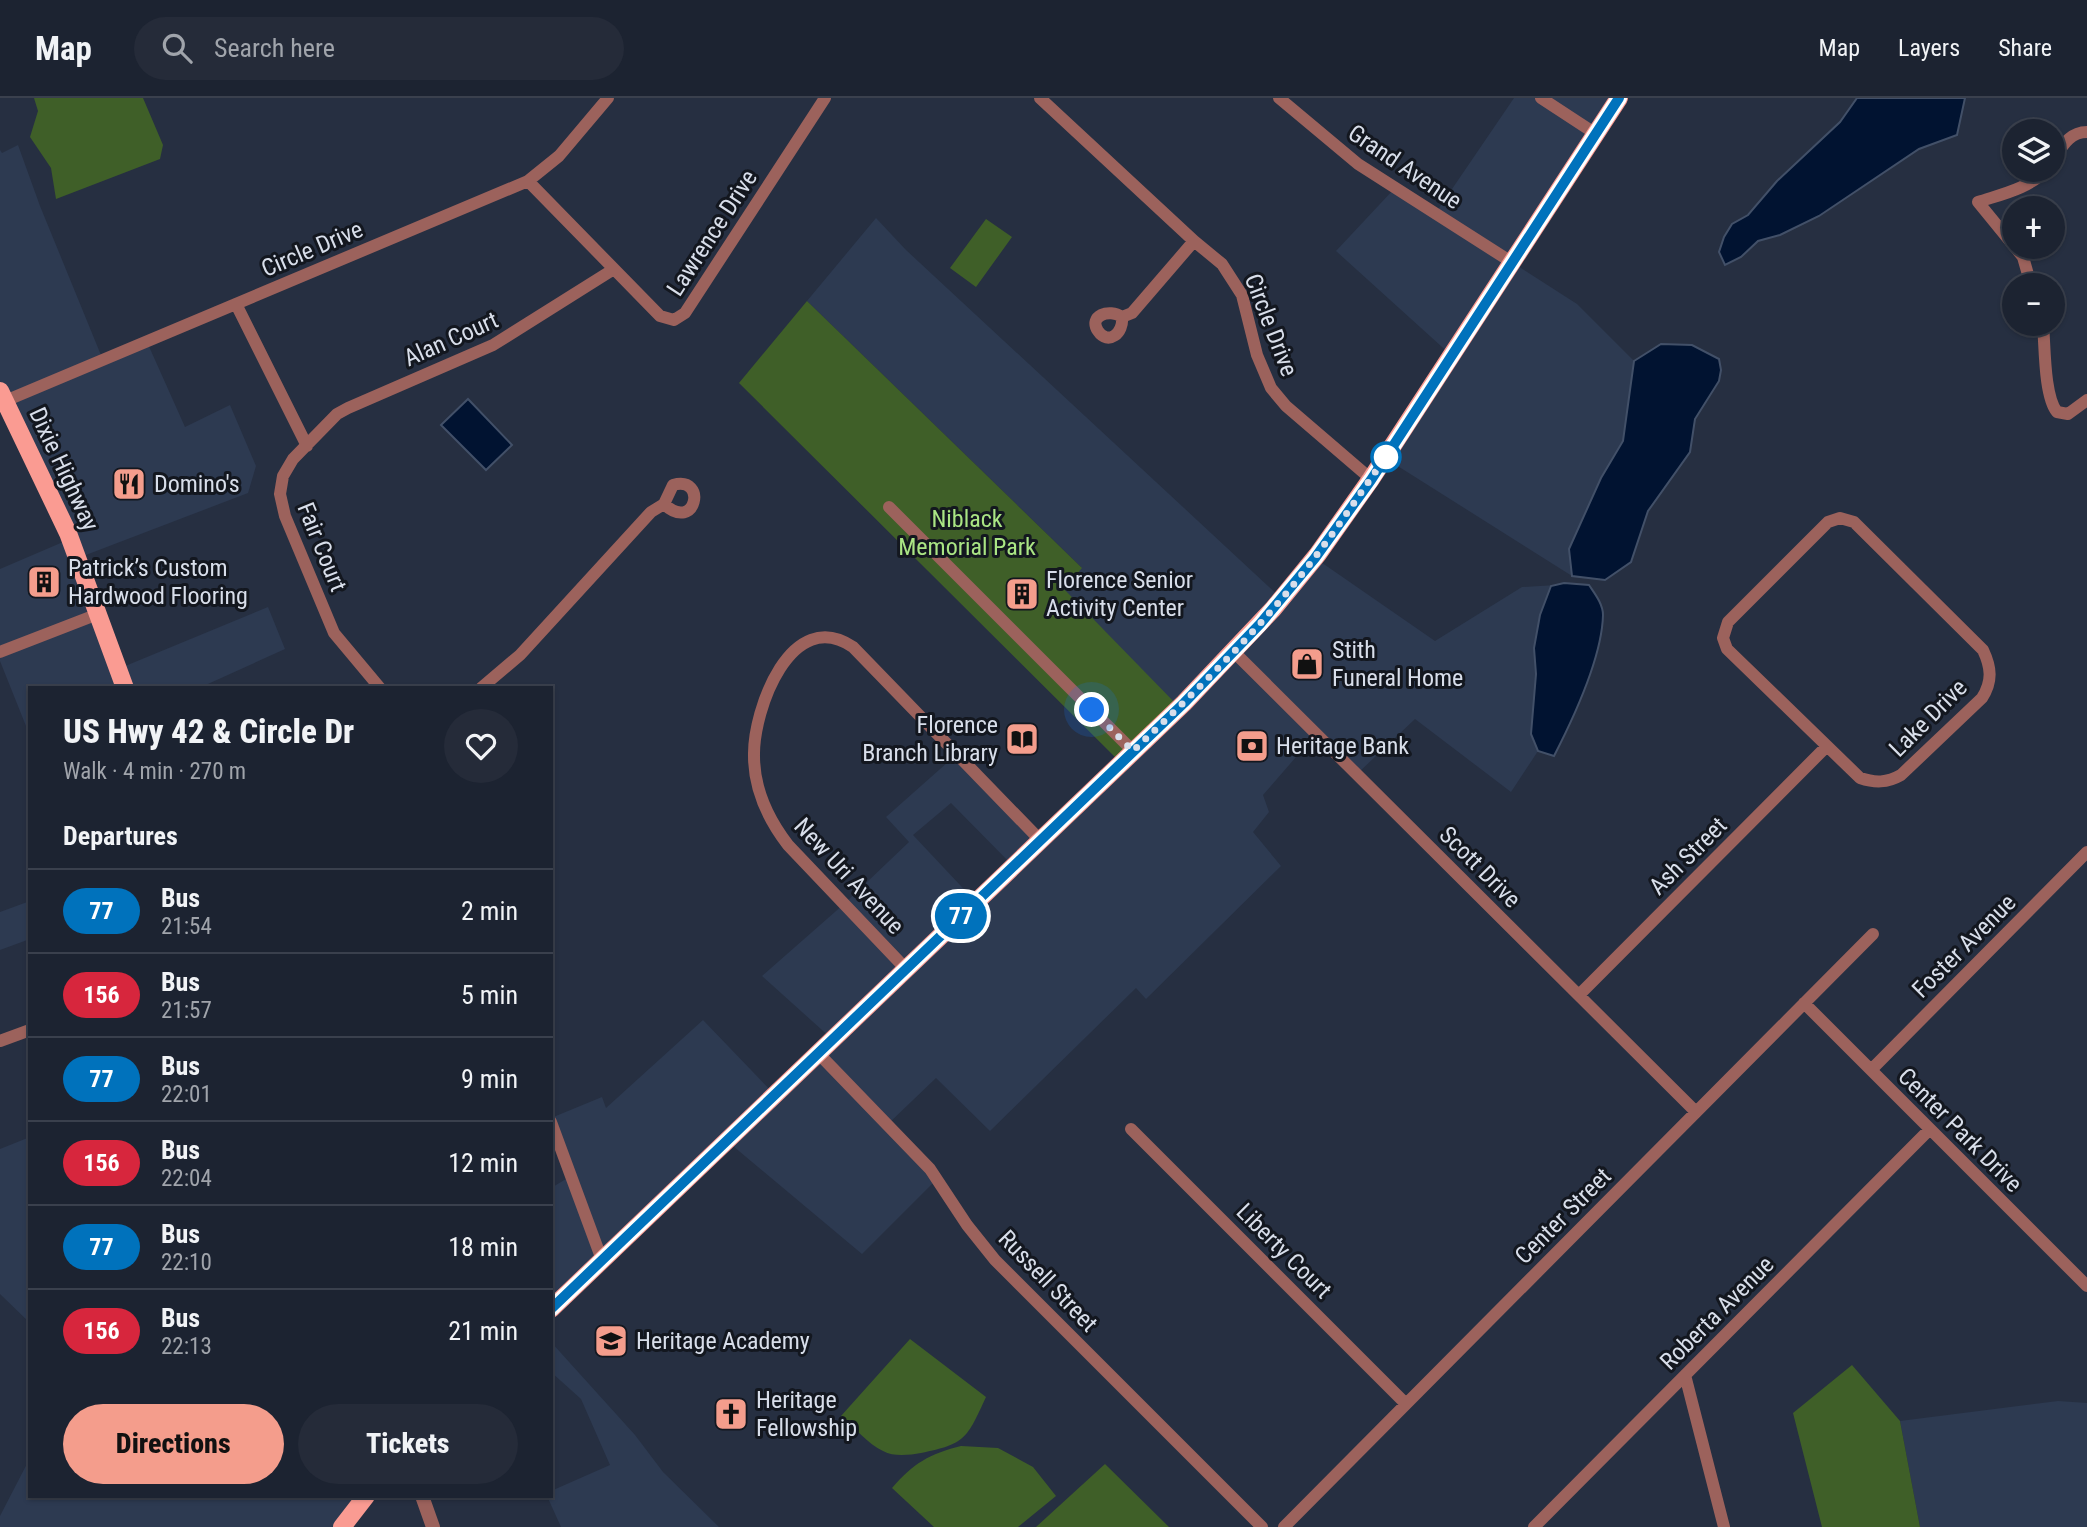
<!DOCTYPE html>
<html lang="en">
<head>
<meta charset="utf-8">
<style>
	:root { --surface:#1c2331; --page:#252b39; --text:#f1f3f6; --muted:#a0a4ab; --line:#3a404d; --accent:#f49d8c }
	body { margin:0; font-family:"Roboto Condensed",sans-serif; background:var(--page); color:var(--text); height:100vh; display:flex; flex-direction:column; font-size:26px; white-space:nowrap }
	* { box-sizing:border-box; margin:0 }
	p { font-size:23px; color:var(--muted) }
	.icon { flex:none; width:38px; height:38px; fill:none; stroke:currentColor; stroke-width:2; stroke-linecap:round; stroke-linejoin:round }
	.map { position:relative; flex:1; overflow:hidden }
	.side { position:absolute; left:28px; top:588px; width:525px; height:812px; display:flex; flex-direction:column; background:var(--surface); border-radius:0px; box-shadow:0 2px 5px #0004,0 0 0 2px var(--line) }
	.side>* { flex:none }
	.badge { padding:0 14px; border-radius:23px; font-size:24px; line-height:46px }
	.fabs { position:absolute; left:2002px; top:21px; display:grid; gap:14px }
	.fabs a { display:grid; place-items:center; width:63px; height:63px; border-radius:50%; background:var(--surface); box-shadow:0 2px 5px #0004,0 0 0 2px var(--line); font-size:35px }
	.you { position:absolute; width:35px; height:35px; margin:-18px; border:5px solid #fff; border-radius:50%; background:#1a73e8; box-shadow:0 0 0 10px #1a73e833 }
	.map>.badge { position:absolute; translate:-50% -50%; box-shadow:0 0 0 4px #fff }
	h2 { padding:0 35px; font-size:26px; line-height:63px }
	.round { display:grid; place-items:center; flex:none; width:74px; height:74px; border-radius:37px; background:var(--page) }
	.head { display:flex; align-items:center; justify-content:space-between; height:119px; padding:0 35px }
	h1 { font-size:33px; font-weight:800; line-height:52px }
	.cta { display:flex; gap:14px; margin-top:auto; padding:14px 35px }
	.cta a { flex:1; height:80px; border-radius:42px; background:var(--accent); color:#111; font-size:28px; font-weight:800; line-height:80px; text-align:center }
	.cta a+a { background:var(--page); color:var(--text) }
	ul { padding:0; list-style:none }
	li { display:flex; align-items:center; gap:21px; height:84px; padding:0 35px; border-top:2px solid var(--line) }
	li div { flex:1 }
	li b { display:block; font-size:26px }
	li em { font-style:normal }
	li .badge { min-width:77px; font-weight:700; text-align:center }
	header { display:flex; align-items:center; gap:42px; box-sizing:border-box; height:98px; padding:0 35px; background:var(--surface); border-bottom:2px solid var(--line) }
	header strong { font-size:33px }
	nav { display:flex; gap:38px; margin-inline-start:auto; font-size:24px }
	.search { width:490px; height:63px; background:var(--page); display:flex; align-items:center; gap:18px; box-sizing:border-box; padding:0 24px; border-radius:38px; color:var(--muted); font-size:26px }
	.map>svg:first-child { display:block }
	.built { fill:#2d3a51; fill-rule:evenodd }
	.green { fill:#3f5f28 }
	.water { fill:#011331; stroke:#425068; stroke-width:2 }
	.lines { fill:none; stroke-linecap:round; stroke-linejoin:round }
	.minor { stroke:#9c625c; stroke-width:12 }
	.tertiary { stroke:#9c625c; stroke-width:14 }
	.primary { stroke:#fa9b92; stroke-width:18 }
	.line-casing { stroke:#fff; stroke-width:16 }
	.line { stroke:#0072bc; stroke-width:10 }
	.walk { stroke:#d8deea; stroke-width:7; stroke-dasharray:0 12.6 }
	.stop-dot { fill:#fff; stroke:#0072bc; stroke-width:3.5 }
	.labels { text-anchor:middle; stroke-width:6; stroke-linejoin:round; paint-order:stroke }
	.street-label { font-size:24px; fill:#d8deea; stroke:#13171f }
	.poi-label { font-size:24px; fill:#d8deea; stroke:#13171f; text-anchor:start }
	.park-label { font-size:24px; fill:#aae584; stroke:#13171f }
</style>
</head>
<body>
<header>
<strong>Map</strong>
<div class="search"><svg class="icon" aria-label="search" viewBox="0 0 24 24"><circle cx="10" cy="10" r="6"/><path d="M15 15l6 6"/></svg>Search here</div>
<nav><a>Map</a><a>Layers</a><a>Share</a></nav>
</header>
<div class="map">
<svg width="2087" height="1429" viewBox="0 0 2087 1429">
	<rect width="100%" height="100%" fill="#262f41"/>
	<path class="built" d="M 1514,0 L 1619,0 L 1513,165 L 1577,206 L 1634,263 L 1623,343 L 1601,380 L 1569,451 L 1572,478 L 1385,360 L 1452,258 L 1336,153 L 1394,91 L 1435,116 Z
		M 18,47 L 40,108 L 103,262 L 147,244 L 185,329 L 230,307 L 256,368 L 248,395 L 78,460 L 118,571 L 268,509 L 285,551 L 199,590 L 30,590 L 30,638 L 0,563 L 0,471 L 70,441 L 0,293 L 0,52 L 2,55 Z
		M 876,120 L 906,152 L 1281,500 L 1315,460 L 1435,543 L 1522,489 L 1572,486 L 1538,653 L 1511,694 L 1415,621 L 1357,676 L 1316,636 L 1263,697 L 1269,714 L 1253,734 L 1281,768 L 1146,901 L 1136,890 L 990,1033 L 936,980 L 888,1026 L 937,1081 L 862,1156 L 727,1043 L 551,1211 L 551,1090 L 571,1078 L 551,1020 L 602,999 L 606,1010 L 703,922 L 774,996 L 832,941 L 762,878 L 844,806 L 909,744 L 886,719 L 957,656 L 1041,742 L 1141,645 L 1064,491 L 1081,469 L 807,203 ZM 951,705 L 1013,768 L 976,804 L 913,737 Z
		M 30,803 L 30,841 L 0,852 L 0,814 Z
		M 30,1039 L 30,1225 L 0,1196 L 0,1051 Z
		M 551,1244 L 635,1337 L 663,1374 L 719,1429 L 561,1429 L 547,1398 L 551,1398 L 551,1393 L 610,1367 L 581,1301 L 551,1274 Z
		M 2058,1303 L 2087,1305 L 2087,1429 L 1920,1429 L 1900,1323 Z
		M 30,1360 L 30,1398 L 366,1398 L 342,1429 L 0,1429 L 0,1418 Z"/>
	<path class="green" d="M 34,0 L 143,0 L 163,47 L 160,61 L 56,101 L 51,70 L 30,39 L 38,13 Z
		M 986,121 L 1012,139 L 976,189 L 950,170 Z
		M 807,203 L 1082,470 L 1064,491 L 1179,609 L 1121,665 L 739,285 Z
		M 910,1241 L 986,1299 C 967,1340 966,1346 921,1355 C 909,1357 894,1359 883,1353 C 868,1346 854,1329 841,1318 Z
		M 1852,1267 L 1900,1323 L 1920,1429 L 1822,1429 L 1793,1315 Z
		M 961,1348 L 998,1350 L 1033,1369 L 1056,1398 L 1018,1429 L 934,1429 L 892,1390 C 914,1365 929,1356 961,1348 Z
		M 1105,1366 L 1169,1429 L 1036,1429 Z"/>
	<path class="water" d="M 1857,0 L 1965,0 L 1957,37 L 1919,51 L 1819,118 L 1780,137 L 1758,143 L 1741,159 L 1725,167 L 1719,154 L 1724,139 L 1732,126 L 1748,117 L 1777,83 L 1840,24 Z
		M 1661,246 L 1692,247 L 1719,261 L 1721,272 L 1719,283 L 1695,321 L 1690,354 L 1648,413 L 1631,464 L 1605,482 L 1572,478 L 1569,451 L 1601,380 L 1623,343 L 1634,263 Z
		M 468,301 L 512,347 L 486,372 L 441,327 Z
		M 1564,485 L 1589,487 C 1595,496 1603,506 1603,517 C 1602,559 1573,621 1554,658 L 1538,653 L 1531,636 L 1536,576 L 1534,550 L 1540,517 L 1551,488 Z"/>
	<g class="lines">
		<path class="minor" d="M 1040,0 L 1194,143 L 1222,166 L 1242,197 L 1257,257 L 1271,290 L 1286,308 L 1371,381
			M 1279,0 L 1358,66 L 1513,165
			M 1541,0 L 1596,36
			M 2053,62 C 2062,49 2069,34 2087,34
			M 528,83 L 660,218 L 674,222 L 685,215 L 825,0
			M 2031,187 L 2023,159 L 1978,104 C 2002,96 2028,91 2046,72
			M 236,206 L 307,348
			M 1122,219 C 1124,235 1108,248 1098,233 C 1088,218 1109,210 1122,219 L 1132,215 L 1194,143
			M 2043,226 C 2045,248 2044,298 2057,314 L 2068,316 L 2087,302
			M 5,303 L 528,83 L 559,58 L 608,0
			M 889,409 L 1133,653
			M 1840,420 L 1854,424 L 1983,552 C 1991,569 1993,583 1982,600 L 1901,677 C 1887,685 1875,685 1860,680 L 1727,551 L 1723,540 L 1728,524 L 1828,424 Z
			M 0,554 L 98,516
			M 1234,554 L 1696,1014
			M 380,590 L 334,535 L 285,418 L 280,396 L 283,378 L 293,361 L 337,316 L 348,310 L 493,247 L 614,171
			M 481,590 L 520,557 L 651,414 L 664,406 L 673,387 C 708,377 696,436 664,406
			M 906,871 L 788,747 C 768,721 754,692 754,658 C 753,612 791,507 853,549 L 1041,743
			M 1579,897 L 1826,649
			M 1804,905 L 2087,1188
			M 0,943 L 30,932
			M 818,955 L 930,1071 L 967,1127 L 995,1162 L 1262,1429
			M 1871,972 L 2087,754
			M 551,1024 L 602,1162
			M 1131,1031 L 1406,1306
			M 1685,1277 L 1724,1429
			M 1284,1429 L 1873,836
			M 1534,1429 L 1929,1032"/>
		<path class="tertiary" d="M 422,1398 L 433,1429"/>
		<path class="primary" d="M 0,293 L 68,435 L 125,590
			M 551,1211 L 1184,605 L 1273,511 L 1318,456 L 1371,381 L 1619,0
			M 342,1429 L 366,1398"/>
	</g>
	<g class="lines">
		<defs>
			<path id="line" d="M 551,1211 L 1184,605 L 1260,526 L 1315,460 L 1371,382 L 1619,0"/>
		</defs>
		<use href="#line" class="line-casing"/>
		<use href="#line" class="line"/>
		<path class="walk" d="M 1092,612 L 1133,653 C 1197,592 1262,530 1315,459 C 1340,427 1362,392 1386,359"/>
	</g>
	<defs>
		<symbol id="restaurant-square" viewBox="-11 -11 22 22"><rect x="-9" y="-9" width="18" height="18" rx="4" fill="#f49d8c" stroke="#13171f"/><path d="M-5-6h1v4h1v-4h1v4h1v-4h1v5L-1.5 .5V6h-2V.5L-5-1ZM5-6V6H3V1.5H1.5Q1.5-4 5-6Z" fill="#111"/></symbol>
		<symbol id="building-square" viewBox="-11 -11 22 22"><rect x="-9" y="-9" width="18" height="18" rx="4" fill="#f49d8c" stroke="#13171f"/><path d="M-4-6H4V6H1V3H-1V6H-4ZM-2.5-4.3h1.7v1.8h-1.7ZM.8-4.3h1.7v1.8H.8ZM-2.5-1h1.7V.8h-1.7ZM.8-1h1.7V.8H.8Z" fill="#111"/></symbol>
		<symbol id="shop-square" viewBox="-11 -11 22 22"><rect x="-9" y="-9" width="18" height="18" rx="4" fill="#f49d8c" stroke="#13171f"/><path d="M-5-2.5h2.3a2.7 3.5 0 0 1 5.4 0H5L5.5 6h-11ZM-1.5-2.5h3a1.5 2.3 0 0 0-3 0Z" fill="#111"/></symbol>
		<symbol id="library-square" viewBox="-11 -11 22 22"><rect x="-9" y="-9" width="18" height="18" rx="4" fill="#f49d8c" stroke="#13171f"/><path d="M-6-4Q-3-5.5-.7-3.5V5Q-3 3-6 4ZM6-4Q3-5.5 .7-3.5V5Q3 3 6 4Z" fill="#111"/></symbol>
		<symbol id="bank-square" viewBox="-11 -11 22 22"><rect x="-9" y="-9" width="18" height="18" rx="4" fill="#f49d8c" stroke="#13171f"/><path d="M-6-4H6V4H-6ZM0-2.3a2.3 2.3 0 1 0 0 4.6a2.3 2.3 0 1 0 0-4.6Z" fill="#111"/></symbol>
		<symbol id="school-square" viewBox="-11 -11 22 22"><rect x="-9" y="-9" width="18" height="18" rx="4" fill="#f49d8c" stroke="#13171f"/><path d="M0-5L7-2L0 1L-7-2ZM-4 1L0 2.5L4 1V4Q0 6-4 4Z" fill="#111"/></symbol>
		<symbol id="church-square" viewBox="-11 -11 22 22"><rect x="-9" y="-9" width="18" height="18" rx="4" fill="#f49d8c" stroke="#13171f"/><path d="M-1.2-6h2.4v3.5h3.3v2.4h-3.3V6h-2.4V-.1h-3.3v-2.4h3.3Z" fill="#111"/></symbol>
	</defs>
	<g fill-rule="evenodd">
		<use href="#restaurant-square" x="110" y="367" width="38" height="38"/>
		<use href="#building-square" x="25" y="465" width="38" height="38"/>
		<use href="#building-square" x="1003" y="477" width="38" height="38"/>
		<use href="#shop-square" x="1288" y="547" width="38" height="38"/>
		<use href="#library-square" x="1003" y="622" width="38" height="38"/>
		<use href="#bank-square" x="1233" y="629" width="38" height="38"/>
		<use href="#school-square" x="592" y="1224" width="38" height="38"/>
		<use href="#church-square" x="712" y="1297" width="38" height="38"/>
	</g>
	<circle class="stop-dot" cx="1386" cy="359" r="14"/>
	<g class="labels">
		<g class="street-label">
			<text transform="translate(1405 69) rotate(34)" y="8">Grand Avenue</text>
			<text transform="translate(712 135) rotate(-57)" y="8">Lawrence Drive</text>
			<text transform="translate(312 151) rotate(-23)" y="8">Circle Drive</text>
			<text transform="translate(1271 227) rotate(69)" y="8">Circle Drive</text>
			<text transform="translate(451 241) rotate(-24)" y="8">Alan Court</text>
			<text transform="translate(64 371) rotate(65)" y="8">Dixie Highway</text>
			<text transform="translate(322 449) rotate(68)" y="8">Fair Court</text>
			<text transform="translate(1928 620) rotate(-45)" y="8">Lake Drive</text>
			<text transform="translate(1688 758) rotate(-45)" y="8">Ash Street</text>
			<text transform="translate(1480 769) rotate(45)" y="8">Scott Drive</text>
			<text transform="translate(849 778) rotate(47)" y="8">New Uri Avenue</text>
			<text transform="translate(1964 848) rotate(-45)" y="8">Foster Avenue</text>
			<text transform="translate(1960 1032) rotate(45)" y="8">Center Park Drive</text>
			<text transform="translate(1563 1118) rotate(-45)" y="8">Center Street</text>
			<text transform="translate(1284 1153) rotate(45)" y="8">Liberty Court</text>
			<text transform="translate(1048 1183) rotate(46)" y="8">Russell Street</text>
			<text transform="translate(1717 1215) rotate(-45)" y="8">Roberta Avenue</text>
		</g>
		<g class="poi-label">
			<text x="154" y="394">Domino's</text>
			<text x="68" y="478">Patrick’s Custom<tspan x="68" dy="28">Hardwood Flooring</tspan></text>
			<text x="1046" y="490">Florence Senior<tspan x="1046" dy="28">Activity Center</tspan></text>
			<text x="1332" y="560">Stith<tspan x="1332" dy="28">Funeral Home</tspan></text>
			<text x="998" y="635" text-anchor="end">Florence<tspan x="998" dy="28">Branch Library</tspan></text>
			<text x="1276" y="656">Heritage Bank</text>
			<text x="636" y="1251">Heritage Academy</text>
			<text x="756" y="1310">Heritage<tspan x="756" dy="28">Fellowship</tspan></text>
		</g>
		<g class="park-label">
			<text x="967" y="429">Niblack<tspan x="967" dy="28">Memorial Park</tspan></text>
		</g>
	</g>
</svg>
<div class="fabs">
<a><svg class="icon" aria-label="layers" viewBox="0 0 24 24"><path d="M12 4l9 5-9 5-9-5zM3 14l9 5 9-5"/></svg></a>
<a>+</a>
<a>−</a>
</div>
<div class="you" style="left:1092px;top:612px"></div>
<b class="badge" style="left:961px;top:818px;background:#0072bc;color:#fff">77</b>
<section class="side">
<div class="head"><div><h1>US Hwy 42 &amp; Circle Dr</h1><p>Walk · 4 min · 270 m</p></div><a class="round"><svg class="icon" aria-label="heart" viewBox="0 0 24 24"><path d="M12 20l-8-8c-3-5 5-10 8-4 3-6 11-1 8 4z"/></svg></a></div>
<h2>Departures</h2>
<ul>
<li><span class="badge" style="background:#0072bc;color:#fff">77</span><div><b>Bus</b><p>21:54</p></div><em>2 min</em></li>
<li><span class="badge" style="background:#d7263d;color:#fff">156</span><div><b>Bus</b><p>21:57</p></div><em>5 min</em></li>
<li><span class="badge" style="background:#0072bc;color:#fff">77</span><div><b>Bus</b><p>22:01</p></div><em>9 min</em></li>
<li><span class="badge" style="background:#d7263d;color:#fff">156</span><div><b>Bus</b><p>22:04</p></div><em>12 min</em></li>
<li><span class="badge" style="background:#0072bc;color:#fff">77</span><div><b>Bus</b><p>22:10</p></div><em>18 min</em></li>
<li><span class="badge" style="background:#d7263d;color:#fff">156</span><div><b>Bus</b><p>22:13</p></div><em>21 min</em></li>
</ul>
<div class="cta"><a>Directions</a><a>Tickets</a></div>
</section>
</div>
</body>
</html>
